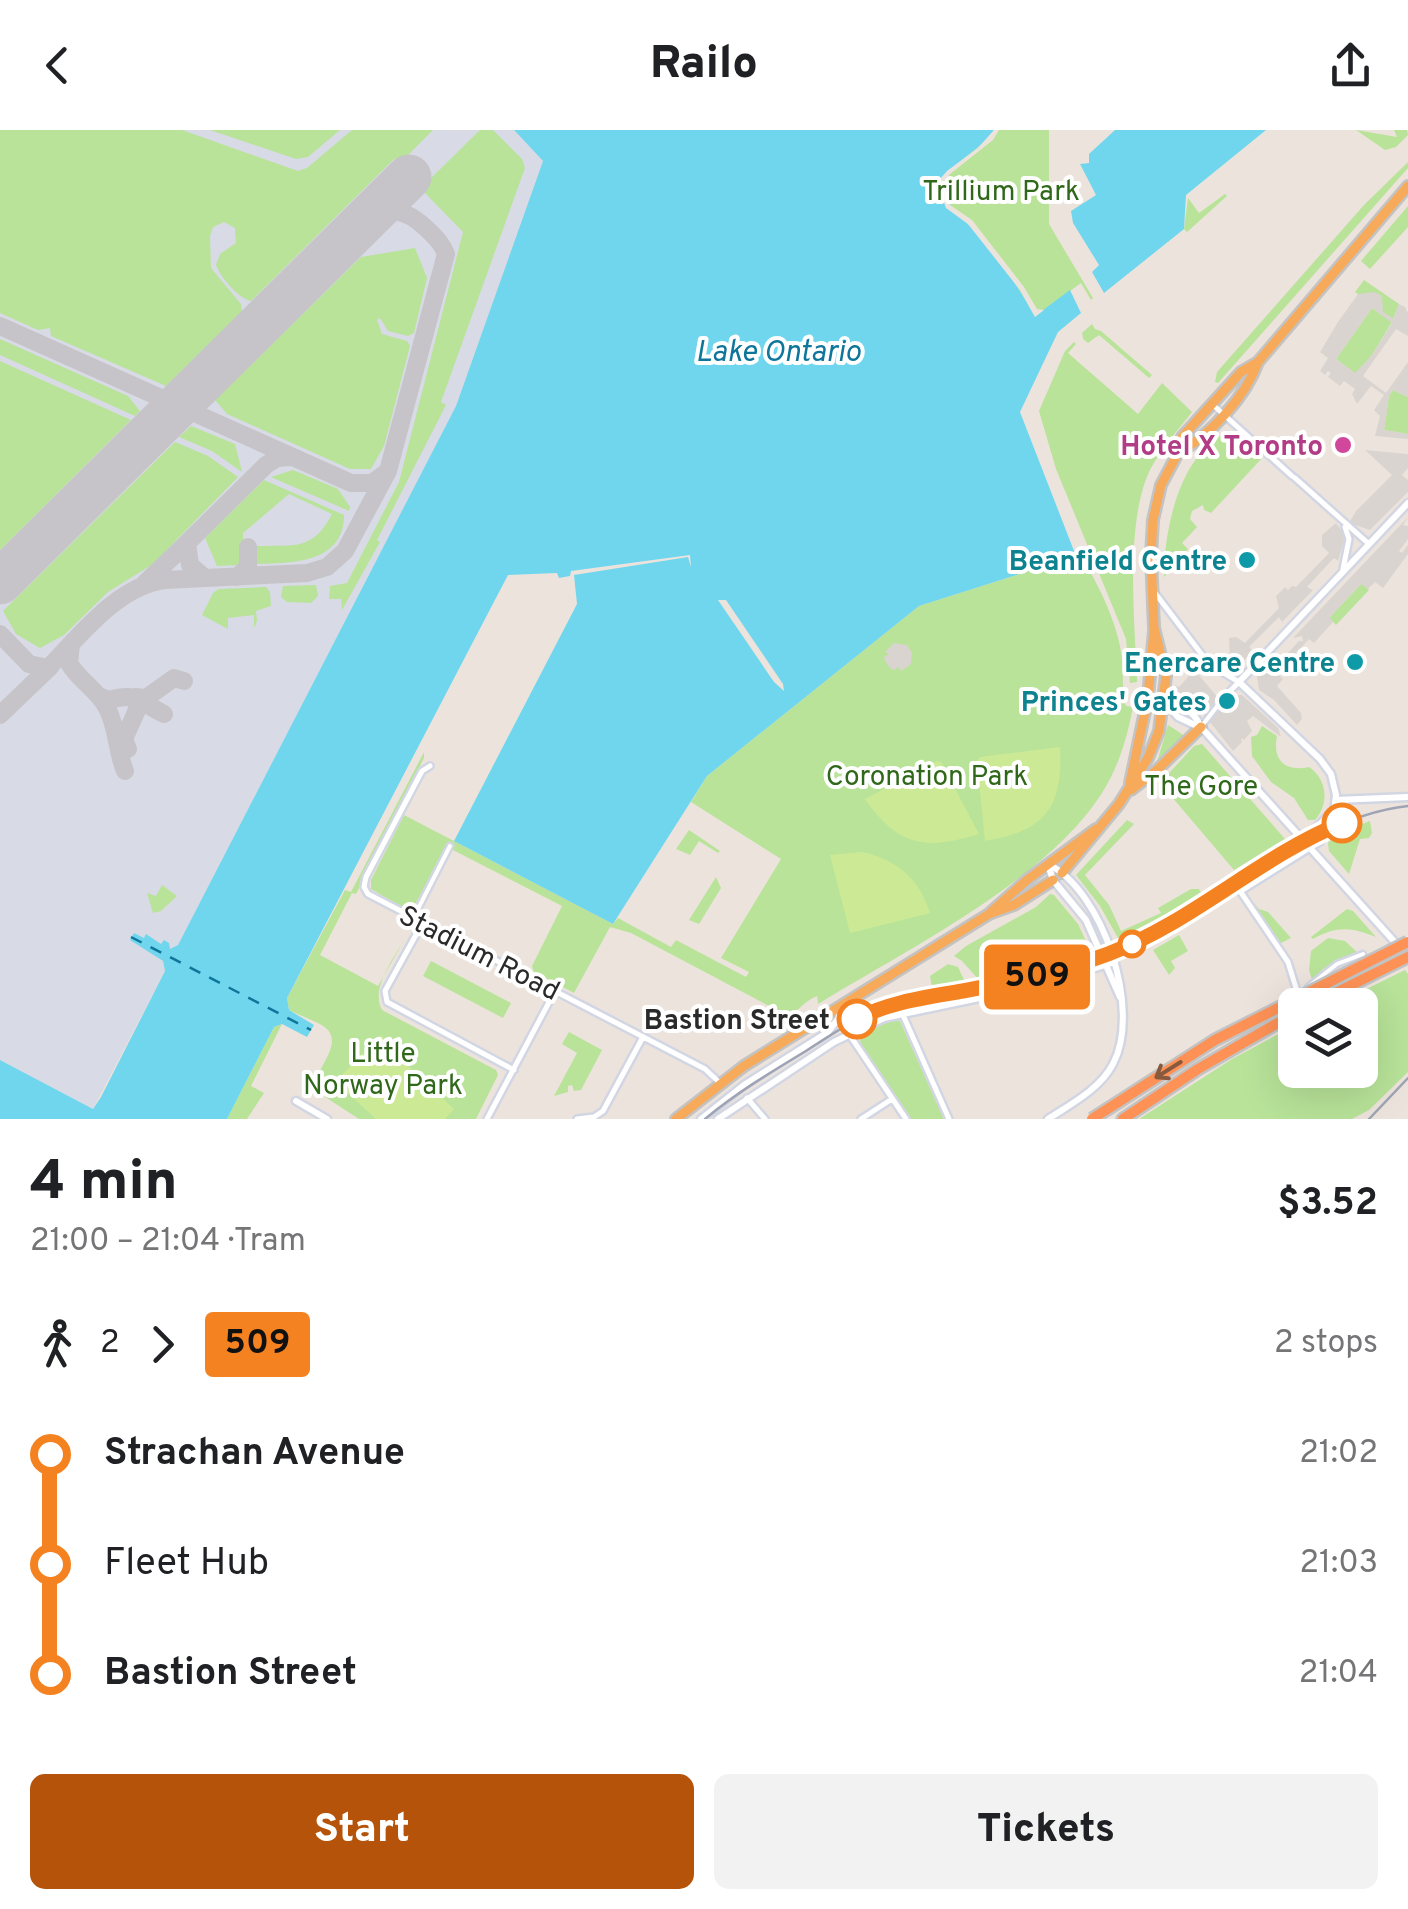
<!DOCTYPE html>
<html lang="en">
<head>
<meta charset="utf-8">
<style>
	:root { --surface:#fff; --page:#f2f2f2; --text:#202124; --muted:#757577; --accent:#b45309 }
	body { margin:0; font-family:Overpass,sans-serif; background:var(--page); color:var(--text); height:100vh; display:flex; flex-direction:column; font-size:38px; white-space:nowrap }
	* { box-sizing:border-box; margin:0 }
	p { font-size:32px; color:var(--muted) }
	.icon { flex:none; width:55px; height:55px; fill:none; stroke:currentColor; stroke-width:2; stroke-linecap:round; stroke-linejoin:round }
	.map { position:relative; height:989px; overflow:hidden }
	.panel { display:flex; flex-direction:column; background:var(--surface); flex:1 }
	.panel>* { flex:none }
	.badge { padding:0 20px; border-radius:8px; font-size:35px; line-height:65px }
	.buttons { position:absolute; left:1278px; top:858px; display:grid; gap:20px }
	.buttons a { display:grid; place-items:center; width:100px; height:100px; border-radius:15px; background:var(--surface); box-shadow:0 10px 40px #0002; font-size:50px }
	.map>.badge { position:absolute; translate:-50% -50%; box-shadow:0 0 0 5px #fff }
	.legs { display:flex; align-items:center; gap:15px; height:110px; padding:0 30px; font-size:32px }
	.legs p { margin-inline-start:auto }
	.summary { display:flex; align-items:center; justify-content:space-between; height:170px; padding:0 30px }
	h1 { font-size:55px; font-weight:800; line-height:75px }
	.primary-button { display:flex; gap:20px; margin-top:auto; padding:20px 30px }
	.primary-button a { flex:1; height:115px; border-radius:15px; background:var(--accent); color:#fff; font-size:40px; font-weight:800; line-height:115px; text-align:center }
	.primary-button a+a { background:var(--page); color:var(--text) }
	ul { padding:0 30px; list-style:none }
	li { display:flex; align-items:center; gap:35px; height:110px; font-size:38px }
	li i { display:grid; place-items:center; width:15px; height:100%; margin:0 12px; background:currentColor }
	li i::after { content:''; width:25px; height:25px; margin:-12px; border:8px solid; border-radius:50%; background:var(--surface) }
	li p { margin-inline-start:auto }
	li:first-child i { background:linear-gradient(#0000 50%,currentColor 0) }
	li:last-child i { background:linear-gradient(currentColor 50%,#0000 0) }
	header { display:flex; justify-content:space-between; align-items:center; height:130px; padding:0 30px; background:var(--surface); font-size:45px; font-weight:800 }
	.map>svg:first-child { display:block }
	.airport { fill:#d8dbe5 }
	.green { fill:#b8e399 }
	.pitch { fill:#ccea95 }
	.plaza { fill:#d9d4cf; fill-rule:evenodd }
	.water { fill:#70d6ee; fill-rule:evenodd }
	.pier { fill:#ece4dc }
	.lines { fill:none; stroke-linecap:round; stroke-linejoin:round }
	.ferry { stroke:#0e759b; stroke-width:2.5; stroke-dasharray:12 10; stroke-linecap:butt }
	.taxiway { stroke:#c6c4c8; stroke-width:18 }
	.runway { stroke:#c6c4c8; stroke-width:45 }
	.pedestrian-casing { stroke:#d2d6e3; stroke-width:9 }
	.minor-casing { stroke:#d2d6e3; stroke-width:10 }
	.tertiary-casing { stroke:#d2d6e3; stroke-width:11 }
	.trunk-casing { stroke:#c3c3c3; stroke-width:14 }
	.motorway-casing { stroke:#c3c3c3; stroke-width:15 }
	.pedestrian { stroke:#fff; stroke-width:4 }
	.minor { stroke:#fff; stroke-width:5 }
	.tertiary { stroke:#fff; stroke-width:6 }
	.trunk { stroke:#f7aa5a; stroke-width:9 }
	.motorway { stroke:#fe9256; stroke-width:10 }
	.tram { stroke:#9fa4b5; stroke-width:2.5 }
	.rail { stroke:#9fa4b5; stroke-width:2.5 }
	.motorway-bridge-casing { stroke:#c3c3c3; stroke-width:15; stroke-linecap:butt }
	.motorway-bridge { stroke:#fe9256; stroke-width:10 }
	.oneway { stroke:#89593e }
	.line-1-casing { stroke:#fff; stroke-width:22 }
	.line-1 { stroke:#f58220; stroke-width:15 }
	.hotel-dot { fill:#d1479c; stroke:#fff; stroke-width:4 }
	.culture-dot { fill:#0f9aa8; stroke:#fff; stroke-width:4 }
	.stop-1-dot { fill:#fff; stroke:#f58220; stroke-width:5 }
	.labels { text-anchor:middle; stroke-width:8; stroke-linejoin:round; paint-order:stroke }
	.park-label { font-size:28px; fill:#30681a; stroke:#fff }
	.hotel-label { font-size:28px; font-weight:bold; fill:#b23c85; stroke:#fff; text-anchor:end }
	.culture-label { font-size:28px; font-weight:bold; fill:#0d838f; stroke:#fff; text-anchor:end }
	.street-label { font-size:28px; fill:#2a2a2a; stroke:#fff }
	.stop-label { font-size:28px; font-weight:bold; fill:#2a2a2a; stroke:#fff; text-anchor:end }
	.water-label { font-size:30px; font-style:italic; fill:#0e759b; stroke:#fff }
</style>
</head>
<body>
<header><svg class="icon" aria-label="back" viewBox="0 0 24 24"><path d="M15 5l-7 7 7 7"/></svg>Railo<svg class="icon" aria-label="share" viewBox="0 0 24 24"><path d="M12 15V3M7 8l5-5 5 5M5 13v7h14v-7"/></svg></header>
<div class="map">
<svg width="1408" height="989" viewBox="0 0 1408 989">
	<rect width="100%" height="100%" fill="#ece4dc"/>
	<path class="airport" d="M 0,0 L 514,0 L 543,31 L 456,276 L 178,815 L 171,819 L 144,809 L 131,810 L 163,831 L 165,841 L 93,979 L 0,930 Z"/>
	<path class="green" d="M 0,0 L 182,0 L 298,41 L 307,38 L 352,0 L 433,0 L 400,33 L 394,29 L 251,171 C 238,168 221,148 216,135 L 220,124 L 236,113 L 235,98 L 224,92 L 213,97 L 210,106 L 211,138 L 241,174 L 242,181 L 166,256 L 51,206 L 50,198 L 38,200 L 0,183 Z
		M 210,0 L 340,0 L 308,27 L 296,29 Z
		M 480,0 L 493,0 L 522,29 L 525,38 L 441,272 L 446,275 L 377,410 L 380,412 L 342,480 L 341,469 L 329,469 L 330,456 L 347,453 L 399,352 L 463,102 L 425,63 L 423,56 Z
		M 994,0 L 1049,0 L 1049,94 L 1093,168 L 1091,170 L 1081,153 L 1035,187 C 1018,156 996,123 971,97 C 959,84 950,78 940,62 C 952,25 974,29 994,0 Z
		M 1356,0 L 1397,7 L 1394,0 L 1407,0 L 1408,5 L 1396,17 L 1385,20 Z
		M 1408,32 L 1408,38 L 1218,253 L 1215,252 L 1217,242 L 1364,75 Z
		M 1225,64 L 1227,66 L 1187,102 L 1184,99 L 1188,68 L 1199,83 Z
		M 1408,76 L 1408,97 L 1370,139 L 1361,131 Z
		M 415,118 L 427,148 L 414,203 L 408,206 L 388,201 L 380,188 L 377,190 L 382,204 L 407,211 L 410,216 L 384,316 L 371,339 L 350,339 L 227,284 L 215,270 L 361,127 Z
		M 1364,150 L 1399,174 L 1393,189 L 1383,182 L 1372,164 L 1361,166 L 1355,162 Z
		M 1372,178 L 1392,192 L 1372,225 L 1356,244 L 1336,229 Z
		M 1092,194 L 1095,199 L 1101,201 L 1152,245 L 1149,248 L 1099,205 L 1088,213 L 1083,209 L 1082,203 Z
		M 0,209 L 128,266 L 140,281 L 135,286 L 0,225 Z
		M 1074,212 L 1076,214 L 1068,223 L 1138,284 L 1162,253 L 1192,282 C 1178,300 1162,318 1151,338 C 1124,391 1135,492 1137,552 L 1130,553 L 1126,509 L 1056,339 L 1039,281 L 1065,221 Z
		M 0,231 L 131,290 L 0,420 Z
		M 1393,260 L 1408,267 L 1408,304 L 1384,300 L 1389,266 Z
		M 191,296 L 235,314 L 242,342 L 212,321 L 179,307 Z
		M 1227,302 L 1237,303 L 1264,326 L 1211,383 L 1204,380 L 1203,375 L 1192,381 L 1190,389 L 1197,397 L 1182,413 L 1188,419 L 1164,447 C 1164,400 1179,325 1227,302 Z
		M 175,312 L 208,326 L 238,347 L 153,434 L 108,462 L 64,505 L 40,518 L 16,504 L 3,481 Z
		M 293,340 L 338,359 L 350,377 L 349,381 L 271,347 Z
		M 264,350 L 344,385 C 344,435 288,433 253,434 L 252,421 L 257,416 C 295,415 313,421 332,384 L 289,364 L 243,403 L 244,430 L 240,435 L 217,436 L 205,408 Z
		M 1076,426 L 1083,429 C 1100,458 1118,494 1122,528 C 1124,545 1121,559 1126,576 L 1133,577 C 1127,608 1119,636 1102,663 C 1046,751 908,819 818,874 L 817,866 C 801,873 794,886 779,896 L 768,888 L 771,877 L 631,803 L 610,797 L 574,863 L 534,842 L 532,836 L 562,776 L 447,717 L 413,778 L 407,780 L 371,759 L 371,750 L 404,685 L 613,794 L 618,788 L 671,817 L 676,810 L 746,847 L 749,842 L 721,828 L 781,729 L 691,672 L 707,646 L 919,476 Z
		M 1362,453 L 1369,460 L 1336,495 L 1329,488 Z
		M 316,455 L 318,466 L 311,473 L 287,472 L 281,467 L 283,456 Z
		M 266,457 L 270,462 L 271,476 L 256,481 L 257,491 L 254,498 L 254,485 L 228,488 L 228,499 L 202,485 L 213,463 L 219,459 Z
		M 1168,595 L 1185,606 L 1158,633 L 1157,632 Z
		M 1262,596 L 1277,606 C 1272,631 1286,642 1309,637 C 1328,650 1329,674 1315,690 L 1308,690 L 1294,668 L 1271,652 L 1252,626 L 1251,607 L 1257,605 Z
		M 1202,614 L 1285,709 L 1234,740 L 1160,653 L 1194,616 Z
		M 424,622 L 424,628 L 356,764 L 352,763 L 320,825 L 378,856 L 409,802 C 398,823 369,857 382,880 L 496,940 L 498,945 L 476,989 L 359,989 L 316,961 C 311,941 344,917 327,899 C 318,891 300,886 289,880 L 287,868 L 345,760 L 351,762 Z
		M 1127,690 L 1134,694 L 1085,745 L 1109,775 L 1121,801 L 1161,783 L 1158,778 L 1191,759 L 1199,759 L 1203,766 L 1172,784 L 1118,808 L 1100,776 L 1076,745 Z
		M 1370,691 L 1372,703 L 1369,708 L 1360,709 L 1349,744 L 1329,721 L 1328,713 L 1336,704 Z
		M 689,700 L 720,721 L 718,723 L 699,711 L 690,725 L 676,719 Z
		M 716,747 L 721,758 L 699,794 L 689,790 Z
		M 162,755 L 177,766 L 161,781 L 153,783 L 147,763 L 156,766 Z
		M 1050,764 L 1054,765 L 1078,794 L 1091,822 L 1087,823 L 1088,827 L 979,850 L 962,831 L 954,826 L 966,816 L 1036,777 Z
		M 1251,770 L 1259,779 L 1268,782 L 1291,808 L 1279,814 Z
		M 1347,779 L 1353,781 L 1376,807 C 1350,797 1337,796 1313,809 L 1311,807 Z
		M 1179,805 L 1188,821 L 1171,831 L 1175,838 L 1169,845 L 1153,820 Z
		M 1328,808 L 1345,811 L 1359,824 L 1324,838 L 1312,850 L 1309,840 L 1311,821 Z
		M 431,831 L 511,873 L 503,888 L 423,846 Z
		M 948,834 L 958,837 L 966,854 L 933,862 L 930,846 Z
		M 1405,840 L 1408,844 L 1408,942 L 1369,980 L 1352,989 L 1139,989 L 1232,929 L 1295,895 L 1295,940 L 1360,940 L 1360,875 L 1334,875 Z
		M 893,890 L 900,891 L 944,989 L 911,989 L 860,914 L 861,904 Z
		M 282,894 L 251,956 L 264,963 L 247,989 L 227,989 L 274,897 Z
		M 569,902 L 602,920 L 581,960 L 574,961 L 572,955 L 568,956 L 568,962 L 554,966 L 577,923 L 562,914 Z"/>
	<path class="pitch" d="M 1060,617 C 1063,678 1045,701 985,711 L 977,631 L 980,627 Z
		M 937,631 L 941,632 L 979,704 C 925,721 898,716 865,669 Z
		M 862,722 C 897,730 919,748 930,783 L 850,803 L 830,725 Z
		M 381,905 L 406,934 L 454,979 L 445,989 L 376,989 L 339,955 L 338,949 Z"/>
	<path class="plaza" d="M 1375,162 L 1382,166 L 1383,182 L 1393,189 L 1399,174 L 1405,177 L 1408,183 L 1408,206 L 1396,199 L 1363,246 L 1386,263 L 1408,232 L 1408,267 L 1393,260 L 1389,266 L 1384,300 L 1408,304 L 1408,309 L 1375,306 L 1380,286 L 1374,280 L 1384,265 L 1371,256 L 1357,274 L 1352,264 L 1355,259 L 1344,251 L 1340,256 L 1328,247 L 1331,243 L 1328,241 L 1325,245 L 1320,241 L 1328,228 L 1320,222 L 1338,192 L 1358,164 ZM 1372,178 L 1392,193 L 1372,225 L 1355,243 L 1336,229 Z
		M 1365,320 L 1408,324 L 1408,338 L 1402,345 L 1408,350 L 1408,362 L 1370,400 L 1349,393 L 1356,381 L 1392,345 Z
		M 1408,387 L 1403,395 L 1408,396 L 1408,409 L 1399,421 L 1402,423 L 1408,415 L 1408,424 L 1383,458 L 1375,452 L 1368,459 L 1361,454 L 1330,487 L 1333,492 L 1314,513 L 1309,509 L 1277,543 L 1283,549 L 1277,556 L 1301,583 L 1302,589 L 1297,595 L 1274,570 L 1259,560 L 1257,546 L 1267,534 L 1273,539 L 1299,511 L 1303,511 L 1302,506 L 1293,508 Z
		M 1336,393 L 1345,406 L 1338,431 L 1334,428 L 1307,457 L 1313,460 L 1282,492 L 1279,487 L 1249,517 L 1253,521 L 1241,533 L 1226,536 L 1221,534 L 1219,531 L 1230,531 L 1229,508 L 1236,507 L 1245,513 L 1279,478 L 1276,466 L 1285,457 L 1288,460 L 1292,456 L 1296,457 L 1329,423 L 1322,416 L 1322,405 Z
		M 894,513 L 907,515 L 912,523 L 911,534 L 901,541 L 898,537 L 894,540 L 890,538 L 885,531 L 884,527 L 889,524 L 885,522 Z
		M 1188,542 L 1198,544 L 1225,576 L 1231,575 L 1232,569 L 1228,569 L 1232,565 L 1242,565 L 1278,598 L 1281,607 L 1253,586 L 1247,591 L 1252,601 L 1244,610 L 1241,608 L 1242,612 L 1233,621 L 1206,587 L 1176,562 L 1174,555 L 1179,557 L 1188,547 Z"/>
	<path class="water" d="M 514,0 L 994,0 C 978,23 952,31 939,56 C 949,74 953,81 968,94 C 991,114 1020,160 1035,186 L 1070,160 L 1081,183 L 1058,202 L 1020,282 L 1076,426 L 919,476 L 707,646 L 613,794 L 454,711 L 577,474 L 574,445 L 688,427 L 691,437 L 690,425 L 571,441 L 570,446 L 559,448 L 557,443 L 508,445 L 287,868 L 289,880 L 314,895 L 307,907 L 282,894 L 274,897 L 227,989 L 0,989 L 0,930 L 93,979 L 101,967 L 165,841 L 163,831 L 130,810 L 134,803 L 144,808 L 146,804 L 161,814 L 164,810 L 169,813 L 170,819 L 178,815 L 456,276 L 543,31 ZM 718,470 L 726,470 L 783,554 L 784,561 L 774,552 Z
		M 1115,0 L 1266,0 L 1186,65 L 1184,99 L 1104,163 L 1092,142 L 1099,135 L 1073,93 L 1071,81 L 1096,65 L 1080,34 L 1089,33 L 1089,24 Z"/>
	<path class="pier" d="M 994,0 L 999,0 L 993,10 L 950,44 L 944,51 L 945,61 L 950,75 L 972,90 L 1024,157 L 1037,179 L 1044,180 L 1035,187 L 1020,160 L 968,94 L 946,78 L 940,62 L 940,49 L 947,41 L 978,18 Z"/>
	<g class="lines">
		<path class="ferry" d="M 131,807 L 311,900"/>
		<path class="taxiway" d="M 0,196 L 351,353 L 372,353 L 387,342
			M 237,447 L 248,437 L 248,417
			M 205,448 L 190,435 L 187,413 L 266,335 L 277,328 L 291,327
			M 144,454 L 187,413
			M 0,504 L 29,534 L 48,538 C 80,506 117,456 165,450 L 307,443 L 327,437 L 345,421 L 388,341 L 446,124 C 442,113 435,107 427,99 C 405,78 389,76 363,92
			M 71,515 L 69,533 C 78,550 98,560 107,578 C 118,599 116,620 125,641
			M 99,566 L 109,570 C 138,562 138,571 164,584
			M 135,567 L 146,568 L 174,548 L 184,551
			M 0,585 L 50,537
			M 128,619 L 124,609 L 137,580 L 136,569"/>
		<path class="runway" d="M 0,452 L 409,47"/>
		<defs>
			<path id="pedestrian" d="M 1201,597 L 1222,570
				M 419,777 L 450,716
				M 1308,857 L 1337,834 L 1363,824"/>
			<path id="minor" d="M 1212,274 L 1292,346
				M 1295,348 L 1369,414
				M 1343,439 L 1349,409 L 1345,397
				M 1152,459 L 1209,534 L 1239,552 L 1230,561
				M 430,636 L 422,641 L 366,747 L 364,757 L 368,764 L 705,939 L 720,953
				M 1240,761 L 1288,832 L 1296,858
				M 423,792 L 385,861 L 387,872 L 514,940
				M 903,885 L 949,989
				M 849,904 L 906,989
				M 747,968 L 765,989
				M 487,989 L 555,861
				M 577,989 L 594,987 L 603,981 L 643,907
				M 861,989 L 892,969"/>
			<path id="tertiary" d="M 1148,567 C 1171,575 1190,572 1201,597 L 1401,819
				M 1165,573 L 1178,587 L 1199,597
				M 1336,670 L 1408,667
				M 1048,734 C 1103,761 1142,880 1113,934 C 1100,959 1071,974 1048,989
				M 1048,735 L 1053,750 L 1086,790 L 1120,867
				M 1240,761 L 1320,711 L 1333,690 L 1336,665 L 1331,644 L 1320,629 L 1239,552 L 1408,373
				M 1209,767 L 1314,700 L 1332,682
				M 296,971 L 327,989
				M 701,989 L 744,955 L 828,902 L 838,889 L 842,876
				M 718,989 L 834,912 L 884,888 L 1037,856 L 1115,832"/>
			<path id="trunk" d="M 1178,323 C 1210,305 1245,268 1258,232 L 1408,56
				M 1130,653 L 1148,567 L 1154,501
				M 1131,660 L 1157,640 L 1201,597
				M 1062,743 L 1119,674 L 1148,628 L 1159,601 L 1166,546 L 1154,498 L 1151,425 L 1153,390 L 1161,355 L 1178,323 L 1182,307 L 1241,242 L 1258,232
				M 991,782 L 1027,750 L 1096,699
				M 676,989 L 744,936 L 989,784 L 1014,775 L 1053,750"/>
			<path id="motorway" d="M 1311,875 L 1408,827
				M 1123,989 L 1198,939 L 1295,883"/>
		</defs>
		<use href="#pedestrian" class="pedestrian-casing"/>
		<use href="#minor" class="minor-casing"/>
		<use href="#tertiary" class="tertiary-casing"/>
		<use href="#trunk" class="trunk-casing"/>
		<use href="#motorway" class="motorway-casing"/>
		<use href="#pedestrian" class="pedestrian"/>
		<use href="#minor" class="minor"/>
		<use href="#tertiary" class="tertiary"/>
		<use href="#trunk" class="trunk"/>
		<use href="#motorway" class="motorway"/>
		<path class="tram" d="M 705,989 C 736,963 771,942 806,921 C 834,903 861,884 893,874 C 967,853 1044,851 1116,821 C 1212,780 1306,687 1408,676"/>
		<path class="rail" d="M 1369,989 L 1408,948"/>
		<defs>
			<path id="motorway-bridge" d="M 1092,989 L 1215,910 L 1408,812"/>
		</defs>
		<use href="#motorway-bridge" class="motorway-bridge-casing"/>
		<use href="#motorway-bridge" class="motorway-bridge"/>
	</g>
	<defs><path id="oneway-shaft" d="M-6 0H5M1.5-3L5.5 0L1.5 3" fill="none" stroke-width="1.6" stroke-linecap="round" stroke-linejoin="round" transform="scale(2.5)"/></defs>
	<use class="oneway" href="#oneway-shaft" transform="translate(1168 940) rotate(148)"/>
	<g class="lines">
		<defs>
			<path id="line-1" d="M 857,889 C 891,871 930,867 968,860 C 1016,851 1062,841 1108,824 C 1193,792 1259,727 1342,693"/>
		</defs>
		<use href="#line-1" class="line-1-casing"/>
		<use href="#line-1" class="line-1"/>
	</g>
	<circle class="hotel-dot" cx="1343" cy="315" r="10"/>
	<g class="culture-dot">
		<circle cx="1247" cy="430" r="10"/>
		<circle cx="1355" cy="532" r="10"/>
		<circle cx="1227" cy="571" r="10"/>
	</g>
	<g class="stop-1-dot">
		<circle cx="1342" cy="693" r="18"/>
		<circle cx="1132" cy="814" r="12"/>
		<circle cx="857" cy="889" r="18"/>
	</g>
	<g class="labels">
		<g class="park-label">
			<text x="1001" y="70">Trillium Park</text>
			<text x="927" y="655">Coronation Park</text>
			<text x="1201" y="665">The Gore</text>
			<text x="383" y="932">Little<tspan x="383" dy="32">Norway Park</tspan></text>
		</g>
		<g class="hotel-label">
			<text x="1323" y="325">Hotel X Toronto</text>
		</g>
		<g class="culture-label">
			<text x="1227" y="440">Beanfield Centre</text>
			<text x="1335" y="542">Enercare Centre</text>
			<text x="1207" y="581">Princes' Gates</text>
		</g>
		<g class="street-label">
			<text transform="translate(480 822) rotate(27)" y="10">Stadium Road</text>
		</g>
		<g class="stop-label">
			<text x="830" y="899">Bastion Street</text>
		</g>
		<g class="water-label">
			<text x="778" y="231">Lake Ontario</text>
		</g>
	</g>
</svg>
<div class="buttons">
<a><svg class="icon" aria-label="layers" viewBox="0 0 24 24"><path d="M12 4l9 5-9 5-9-5zM3 14l9 5 9-5"/></svg></a>
</div>
<b class="badge" style="left:1037px;top:847px;background:#f58220;color:#111">509</b>
</div>
<section class="panel">
<div class="summary"><div><h1>4 min</h1><p>21:00 – 21:04 · Tram</p></div><b>$3.52</b></div>
<div class="legs"><svg class="icon" aria-label="walk" viewBox="0 0 24 24"><circle cx="13" cy="4" r="2"/><path d="M13 8l-2 6 4 7M11 14l-3 7M7 12l3-4h3l4 4"/></svg>2<svg class="icon" aria-label="forward" viewBox="0 0 24 24"><path d="M9 5l7 7-7 7"/></svg><b class="badge" style="background:#f58220;color:#111">509</b><p>2 stops</p></div>
<ul>
<li><i style="color:#f58220"></i><b>Strachan Avenue</b><p>21:02</p></li>
<li><i style="color:#f58220"></i><span>Fleet Hub</span><p>21:03</p></li>
<li><i style="color:#f58220"></i><b>Bastion Street</b><p>21:04</p></li>
</ul>
<div class="primary-button"><a>Start</a><a>Tickets</a></div>
</section>
</body>
</html>
